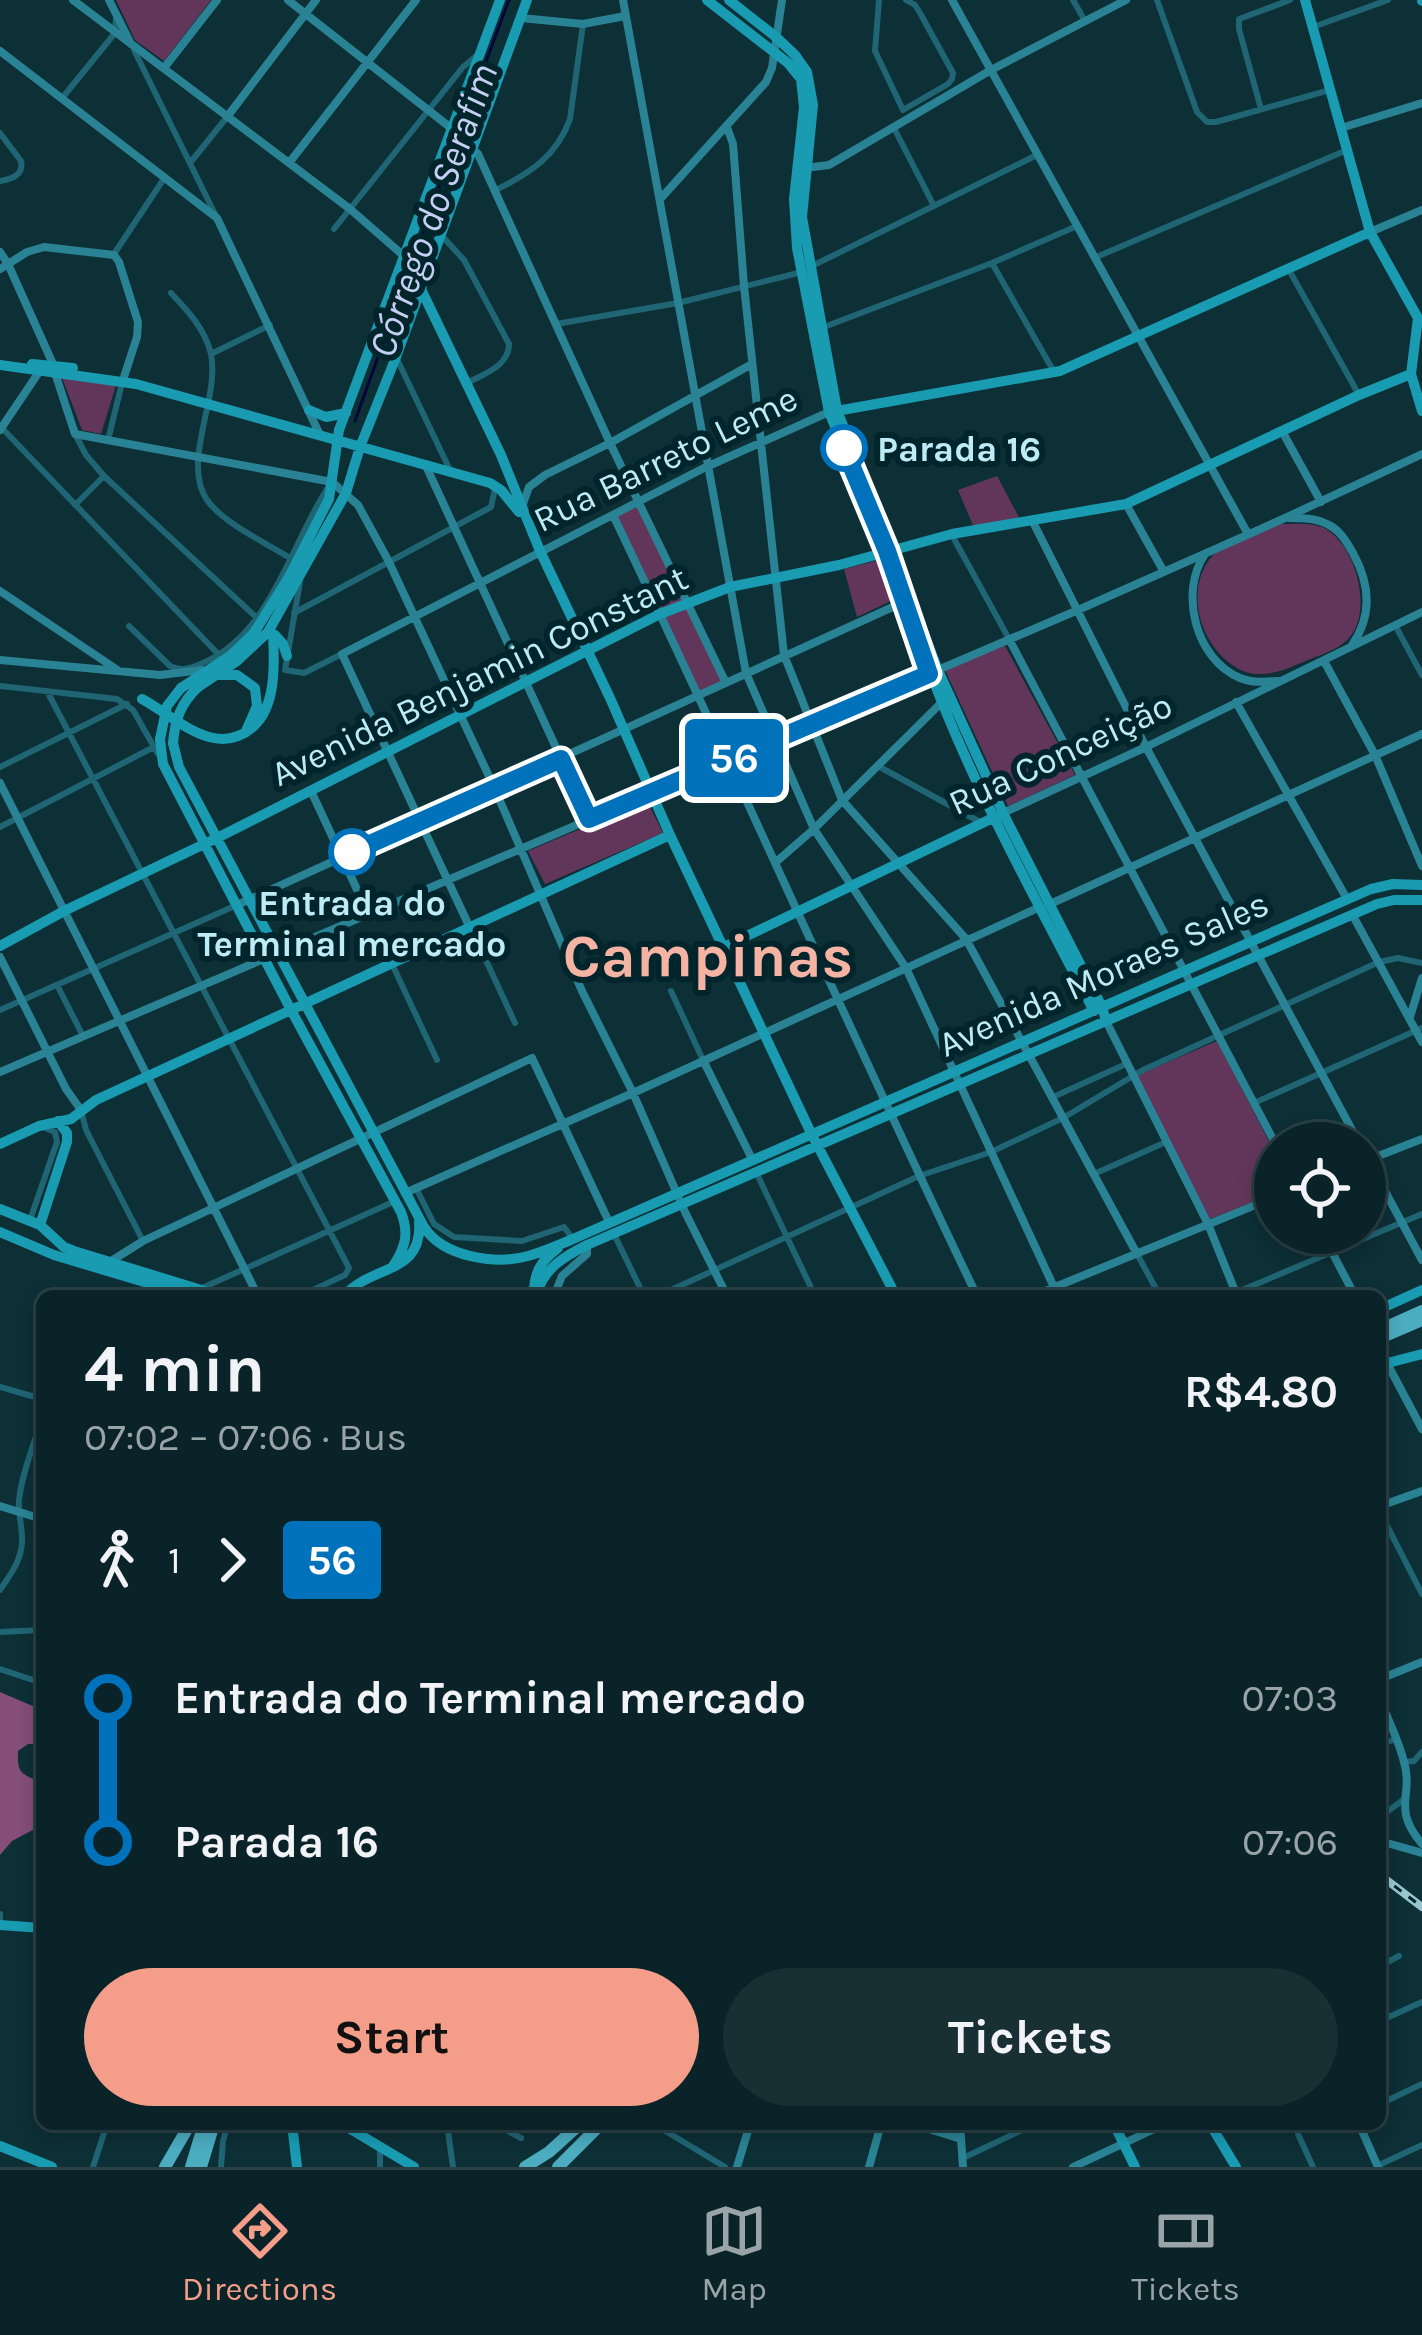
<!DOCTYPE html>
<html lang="en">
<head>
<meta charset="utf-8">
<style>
	:root { --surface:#0a2328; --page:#182f34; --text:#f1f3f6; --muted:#99a4a8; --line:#2a4045; --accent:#f49e8a }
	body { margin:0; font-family:Karla,sans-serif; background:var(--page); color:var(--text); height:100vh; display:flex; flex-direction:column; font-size:45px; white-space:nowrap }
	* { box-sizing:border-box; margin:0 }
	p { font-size:39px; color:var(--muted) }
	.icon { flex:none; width:66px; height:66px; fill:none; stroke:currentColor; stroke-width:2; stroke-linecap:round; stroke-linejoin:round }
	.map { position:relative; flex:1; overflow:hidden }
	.panel { position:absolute; left:36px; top:1290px; width:1350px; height:840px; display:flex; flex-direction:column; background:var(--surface); border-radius:18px; box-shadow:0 6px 18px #0003,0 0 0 3px var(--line) }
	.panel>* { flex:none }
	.badge { padding:0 24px; border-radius:9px; font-size:42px; line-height:78px }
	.controls { position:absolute; left:1254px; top:1122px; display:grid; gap:24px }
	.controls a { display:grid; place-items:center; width:132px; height:132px; border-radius:50%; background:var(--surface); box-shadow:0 6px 18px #0003,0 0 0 3px var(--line); font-size:60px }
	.map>.badge { position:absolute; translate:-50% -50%; box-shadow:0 0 0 6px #fff }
	.legs { display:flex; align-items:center; gap:18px; height:132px; padding:0 48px; font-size:39px }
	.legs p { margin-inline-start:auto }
	.head { display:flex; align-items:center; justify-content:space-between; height:204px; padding:0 48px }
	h1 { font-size:66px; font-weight:700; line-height:90px }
	.action { display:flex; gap:24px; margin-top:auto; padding:24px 48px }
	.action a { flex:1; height:138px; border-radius:72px; background:var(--accent); color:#111; font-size:48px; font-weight:700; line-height:138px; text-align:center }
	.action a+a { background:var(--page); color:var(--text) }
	ul { padding:0 48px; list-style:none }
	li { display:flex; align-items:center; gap:42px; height:144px; font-size:45px }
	li i { display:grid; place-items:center; width:18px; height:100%; margin:0 15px; background:currentColor }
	li i::after { content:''; width:30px; height:30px; margin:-15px; border:9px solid; border-radius:50%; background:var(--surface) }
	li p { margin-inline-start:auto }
	li:first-child i { background:linear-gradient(#0000 50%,currentColor 0) }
	li:last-child i { background:linear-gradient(currentColor 50%,#0000 0) }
	.tabs { display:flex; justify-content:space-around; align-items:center; height:168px; border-top:3px solid var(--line); background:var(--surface); font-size:33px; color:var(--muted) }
	.tabs a { display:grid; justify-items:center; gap:6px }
	.tabs .current { color:var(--accent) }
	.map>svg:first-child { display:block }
	.green { fill:#62365b }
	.forest { fill:#844d7a }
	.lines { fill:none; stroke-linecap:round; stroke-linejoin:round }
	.stream { stroke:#08053b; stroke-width:3 }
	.street { stroke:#1f6573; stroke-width:6 }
	.secondary { stroke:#2a8394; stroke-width:8 }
	.primary { stroke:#199bb1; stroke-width:10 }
	.highway { stroke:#4cacc0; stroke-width:12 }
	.rail-casing { stroke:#9ac6d0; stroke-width:8 }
	.rail { stroke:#02252c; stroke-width:3; stroke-dasharray:9; stroke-linecap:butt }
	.primary-bridge { stroke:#199bb1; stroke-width:10 }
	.line-1-casing { stroke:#fff; stroke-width:27 }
	.line-1 { stroke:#0072bc; stroke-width:18 }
	.stop-1-dot { fill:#fff; stroke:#0072bc; stroke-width:6 }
	.labels { text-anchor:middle; stroke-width:12; stroke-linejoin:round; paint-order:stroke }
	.stop-label { font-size:36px; font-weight:bold; fill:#bdecf7; stroke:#02252c; text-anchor:start }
	.street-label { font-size:36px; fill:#bdecf7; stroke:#02252c }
	.water-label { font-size:39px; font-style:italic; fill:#c5cff2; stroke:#02252c }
	.town-label { font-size:60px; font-weight:bold; fill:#f5b3a4; stroke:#02252c }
</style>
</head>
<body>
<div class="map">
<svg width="1422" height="2167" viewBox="0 0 1422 2167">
	<rect width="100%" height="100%" fill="#0d2f36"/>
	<path class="green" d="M 116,0 L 211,0 L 164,61 L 135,40 Z
		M 61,375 L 116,385 L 101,434 L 82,430 Z
		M 997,476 L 1022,523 L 975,530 L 958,490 Z
		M 637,501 L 725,681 L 695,694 L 613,515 Z
		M 1279,524 C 1293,524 1311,522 1324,528 C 1357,545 1375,616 1346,641 C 1334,652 1311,658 1296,665 C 1280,672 1261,678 1243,671 C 1202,653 1181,591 1213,555 C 1224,542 1262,531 1279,524 Z
		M 883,559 L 895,599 L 857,617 L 844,569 Z
		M 1004,644 L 1075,775 L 1008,806 L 945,670 Z
		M 647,801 L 663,833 L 545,884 L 528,851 Z
		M 1217,1041 L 1275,1153 L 1275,1193 L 1210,1219 L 1135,1076 Z"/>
	<path class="forest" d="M 0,1692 L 42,1710 L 42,1744 L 28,1744 L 18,1751 C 17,1777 23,1772 42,1784 L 42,1825 L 12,1841 L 0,1855 Z"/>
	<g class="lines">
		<path class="stream" d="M 460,131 L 509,0
			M 413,261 L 456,140
			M 355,421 L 407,276"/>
		<path class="street" d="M 879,0 L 875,51 L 903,110
			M 1073,0 L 1085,21
			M 1157,0 L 1197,112 L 1207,122 L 1216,122 L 1330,90
			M 1313,27 L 1388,0
			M 134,50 L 215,214
			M 63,97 L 115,33 L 116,17
			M 1261,109 L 1239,29 L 1239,19 L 1290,0
			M 903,110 L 948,84 L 952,79 L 953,73 L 920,13 L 915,5 L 906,0
			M 894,128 L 934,206
			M 0,133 L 21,161 C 24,175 12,179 0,181
			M 190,163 L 227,117
			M 496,190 C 530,173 557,156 570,119 L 583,24
			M 334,229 L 463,67 L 475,57
			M 443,237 L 464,260 L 509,344 C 509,366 484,374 467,383
			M 114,254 L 165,177
			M 1094,258 L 1347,150
			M 992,263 L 1054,372
			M 814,265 L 1037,155
			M 1289,270 L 1359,395
			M 171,293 C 188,311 205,329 211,354 C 220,399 181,461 207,500 C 223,523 266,543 290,558
			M 556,324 L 678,303 L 802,272
			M 824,327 L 992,263 L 1077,226
			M 211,354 L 270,325
			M 396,357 L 450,470
			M 2,428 L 219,655
			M 75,434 L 86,455 L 104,476 L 256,617
			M 108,440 L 123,379
			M 75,505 L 104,476
			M 953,537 L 1009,639
			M 300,582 L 285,670 L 304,673 L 342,654
			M 294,613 L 491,507 L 495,489
			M 1395,625 L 1422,675
			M 129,626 L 170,666 C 182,672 192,668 205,662 C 272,632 291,543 329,486
			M 0,686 L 117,699 L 133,710 L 158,754
			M 47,691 L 349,1268 L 345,1275 L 300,1296
			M 878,766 L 980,822
			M 0,767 L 127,704
			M 0,827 L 154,747
			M 471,928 L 515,1023
			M 392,964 L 437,1060
			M 57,985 L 83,1036
			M 671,991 L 703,1060
			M 0,1010 L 237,905
			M 1053,1097 L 1126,1064
			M 1254,1103 L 1422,1028
			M 82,1114 L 86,1130 L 143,1241
			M 756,1172 L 815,1296
			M 1094,1174 L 1166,1142
			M 416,1188 L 434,1224 L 454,1237 L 522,1241 L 564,1227 L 573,1239
			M 30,1220 L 57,1142 L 55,1132 L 45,1128
			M 614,1234 L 644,1296
			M 1137,1254 L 1160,1296
			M 202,1288 L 393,1202
			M 658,1296 L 919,1176 L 991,1152 L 1063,1118 L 1143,1070 L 1379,962 L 1398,958 L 1422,963
			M 1228,1296 L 1422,1214
			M 0,1387 L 42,1399
			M 1380,1512 L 1422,1594
			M 0,1590 C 11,1574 23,1558 22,1538 C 22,1525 18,1514 19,1500 C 22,1473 34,1444 42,1418
			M 0,1632 L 42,1630
			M 0,1669 L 42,1683
			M 1380,1745 L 1395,1739
			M 1404,1762 L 1414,1761 L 1422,1752
			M 1380,1817 L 1403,1800
			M 0,1914 L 0,1920
			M 1380,1966 L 1399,1956
			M 1380,2021 L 1422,2002
			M 1380,2104 L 1422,2084
			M 447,2124 L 453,2167
			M 495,2124 L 521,2138
			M 654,2124 L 725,2167
			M 1297,2124 L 1298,2134 L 1313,2167
			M 380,2149 L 380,2167
			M 963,2158 L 1035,2124
			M 1377,2166 L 1422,2145
			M 93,2167 L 107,2124
			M 221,2167 L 223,2141 L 228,2124"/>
		<path class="secondary" d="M 73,0 L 350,209 L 404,256
			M 109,0 L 131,44
			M 288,0 L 451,128 L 478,154 L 610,443 L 725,681
			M 623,0 L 746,673 L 814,829 L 906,968 L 1058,1296
			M 952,0 L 1248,534
			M 521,18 L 583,24 L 625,16
			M 0,51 L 217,218 L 320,435
			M 164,68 L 217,0
			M 227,117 L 316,0
			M 727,127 L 733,144 L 744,286 L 784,655 L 842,800 L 966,939 L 1137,1254
			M 1341,128 L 1422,103
			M 289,163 L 416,0
			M 805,168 L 829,165 L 991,70 L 1126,0
			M 662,197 L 766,82 L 772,68 L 782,0
			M 1370,232 L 1422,210
			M 0,252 L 8,264 L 53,364
			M 0,269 L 27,252 L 44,247 L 114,255 L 119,262 L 138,322 L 137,337 L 124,377
			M 55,373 L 75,434 L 332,482 L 358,505 L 388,560 L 494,787 L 582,991 L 633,1093 L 685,1212 L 727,1296
			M 0,430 L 39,372
			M 1282,431 L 1321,502
			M 426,466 L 589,819
			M 523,504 L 529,487 L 545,475 L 610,443 L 752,364
			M 1126,504 L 1164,572
			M 613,515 C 737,774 852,1037 977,1296
			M 1289,518 C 1302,518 1315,518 1327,524 C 1340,530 1346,541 1353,553 C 1370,584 1373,615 1352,645
			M 1033,522 L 1146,747 L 1359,1143
			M 1205,554 C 1179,592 1195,659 1240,678 C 1251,683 1265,682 1277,681
			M 0,591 L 119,671
			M 1009,639 L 1275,1143
			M 0,660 L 160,675 L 202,670
			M 1324,661 L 1375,755 L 1422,866
			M 1236,702 L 1347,899
			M 0,783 L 258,1296
			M 311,791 L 368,913
			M 1003,813 L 1146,747 L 1422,612
			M 776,862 L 814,829 L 941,703
			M 237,905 L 906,601
			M 1048,905 L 1422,734
			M 1352,914 L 1422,1042
			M 470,928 L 342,654 L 704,468 L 829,412
			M 0,957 L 66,1089 L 81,1110
			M 1410,1017 L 1422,978
			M 1106,1021 L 1208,1224 L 1237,1296
			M 703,1060 L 752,1159
			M 0,1072 L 1078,610 L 1285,518 L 1422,454
			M 1365,1154 L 1422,1260
			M 1368,1160 L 1422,1139
			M 405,1193 L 633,1093 L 1040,907
			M 1322,1233 L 1355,1296
			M 108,1263 L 143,1241 L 532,1058 L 609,1222
			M 554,1296 L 562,1276 L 587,1254 L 587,1245
			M 1033,1296 L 1275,1197
			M 1380,1350 L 1422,1429
			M 0,1506 L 42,1519
			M 1380,1506 L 1422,1491
			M 1380,1679 L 1422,1662
			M 1380,1699 C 1388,1720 1399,1741 1404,1762 C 1414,1796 1391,1807 1422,1844
			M 1380,1841 L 1422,1853
			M 913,2124 L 961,2139
			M 960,2124 L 963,2167
			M 1359,2124 L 1378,2167
			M 737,2167 L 750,2124
			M 869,2167 L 881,2124
			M 1073,2167 L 1165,2124"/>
		<path class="primary" d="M 707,0 L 788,63 L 801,79 L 804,107 L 794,199 L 797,248 L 829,412 L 870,510
			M 729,0 L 776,37 L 795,55 L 807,72 L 813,105 L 802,217 L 837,410 L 938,670 L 1003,813 L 1102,1007 L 1106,1021
			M 1305,0 L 1370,232 L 1418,318 L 1411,374 L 1422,411
			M 1422,0 L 1422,1
			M 405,256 L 501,455 L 540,551 L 610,698 L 670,835 L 811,1133 L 896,1296
			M 32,364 L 73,368
			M 0,365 L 136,384 L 490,483 L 501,490 L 519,512
			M 309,410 L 326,417 L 346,413
			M 831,412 L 1060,371 L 1370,232
			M 909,611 C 953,751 1026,881 1094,1011
			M 275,635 L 283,644 L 287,656
			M 216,675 L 237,675 L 255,688 L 257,706 L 246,731
			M 198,687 L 237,661 L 268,632 L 346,493 L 360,447 L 396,357 L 527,0
			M 181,688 L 230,656 L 254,633 L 289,577 L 329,499 L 339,430 L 500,0
			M 142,699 C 164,711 185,730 209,737 C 220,740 228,740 238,736 C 277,721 275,670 273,634
			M 160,739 L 163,764 L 291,1010 L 401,1212 C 409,1233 406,1247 393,1266
			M 173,743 L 179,767 L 424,1227 C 443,1257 495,1265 528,1256 C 543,1252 558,1245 573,1239 L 1371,889 L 1393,884 L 1422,885
			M 0,946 L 66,910 L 219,837 L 660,614 L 730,587 L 839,565 L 952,534 L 1126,504 L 1359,395 L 1411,374
			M 724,947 L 997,816
			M 0,1144 L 39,1126 L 71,1119 L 96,1100 L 670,835
			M 0,1209 L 40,1225 L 64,1247 L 74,1251 L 221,1296
			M 40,1225 L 67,1142 L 67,1133 L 58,1121
			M 0,1232 L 54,1255 L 191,1296
			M 534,1293 C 534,1272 541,1261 558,1248
			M 344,1296 C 372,1264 423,1275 419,1222
			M 536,1296 C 543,1269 563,1257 587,1245 L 1377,904 L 1394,900 L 1422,900
			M 1380,1309 L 1422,1290
			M 1380,1365 L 1422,1354
			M 0,1925 L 42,1928
			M 292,2124 L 297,2167
			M 342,2124 L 414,2167
			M 1114,2124 L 1135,2167
			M 1210,2124 L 1236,2167
			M 0,2146 L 52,2167"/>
		<path class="highway" d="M 1380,1330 L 1422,1311
			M 1380,1338 L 1422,1320
			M 165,2167 L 190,2124
			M 191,2167 L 204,2124
			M 201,2167 L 214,2124
			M 525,2167 L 549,2152 L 580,2124
			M 558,2167 L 601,2124"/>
		<defs>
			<path id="rail" d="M 69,1294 L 76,1296
				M 1380,1875 L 1422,1907"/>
		</defs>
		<use href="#rail" class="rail-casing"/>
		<use href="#rail" class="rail"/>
		<path class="primary-bridge" d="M 160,739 L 167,706 L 181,688
			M 173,743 C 175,719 181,703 198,687"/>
	</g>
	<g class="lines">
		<defs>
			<path id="line-1" d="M 352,852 L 561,759 L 589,819 L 929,674 L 887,551 L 844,448"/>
		</defs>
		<use href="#line-1" class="line-1-casing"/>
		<use href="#line-1" class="line-1"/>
	</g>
	<g class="stop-1-dot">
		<circle cx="844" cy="448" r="21"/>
		<circle cx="352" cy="852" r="21"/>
	</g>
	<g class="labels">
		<g class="stop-label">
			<text x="877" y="461">Parada 16</text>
			<text x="352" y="915" text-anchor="middle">Entrada do<tspan x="352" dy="41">Terminal mercado</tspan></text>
		</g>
		<g class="street-label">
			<text transform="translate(665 458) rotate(-26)" y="13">Rua Barreto Leme</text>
			<text transform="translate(479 675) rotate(-26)" y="13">Avenida Benjamin Constant</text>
			<text transform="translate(1060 753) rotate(-25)" y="13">Rua Conceição</text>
			<text transform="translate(1103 973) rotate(-24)" y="13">Avenida Moraes Sales</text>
		</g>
		<g class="water-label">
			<text transform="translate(432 210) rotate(-70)" y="14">Córrego do Serafim</text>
		</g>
		<g class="town-label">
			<text x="708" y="976">Campinas</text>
		</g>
	</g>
</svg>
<div class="controls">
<a><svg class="icon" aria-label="locate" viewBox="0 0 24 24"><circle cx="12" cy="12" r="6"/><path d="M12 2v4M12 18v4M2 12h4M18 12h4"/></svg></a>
</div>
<b class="badge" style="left:734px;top:758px;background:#0072bc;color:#fff">56</b>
<section class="panel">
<div class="head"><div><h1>4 min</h1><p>07:02 – 07:06 · Bus</p></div><b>R$4.80</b></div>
<div class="legs"><svg class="icon" aria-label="walk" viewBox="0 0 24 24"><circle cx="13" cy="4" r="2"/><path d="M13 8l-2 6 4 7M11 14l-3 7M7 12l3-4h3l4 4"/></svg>1<svg class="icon" aria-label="forward" viewBox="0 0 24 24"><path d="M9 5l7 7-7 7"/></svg><b class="badge" style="background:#0072bc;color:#fff">56</b></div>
<ul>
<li><i style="color:#0072bc"></i><b>Entrada do Terminal mercado</b><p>07:03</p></li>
<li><i style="color:#0072bc"></i><b>Parada 16</b><p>07:06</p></li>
</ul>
<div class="action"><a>Start</a><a>Tickets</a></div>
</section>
</div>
<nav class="tabs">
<a class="current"><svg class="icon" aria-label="directions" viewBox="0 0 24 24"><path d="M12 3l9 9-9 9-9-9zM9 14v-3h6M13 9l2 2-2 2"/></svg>Directions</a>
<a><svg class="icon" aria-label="map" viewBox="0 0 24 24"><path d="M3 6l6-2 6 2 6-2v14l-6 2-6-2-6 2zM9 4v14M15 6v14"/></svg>Map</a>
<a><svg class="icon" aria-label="tickets" viewBox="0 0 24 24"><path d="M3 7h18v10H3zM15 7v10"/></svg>Tickets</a>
</nav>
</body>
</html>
